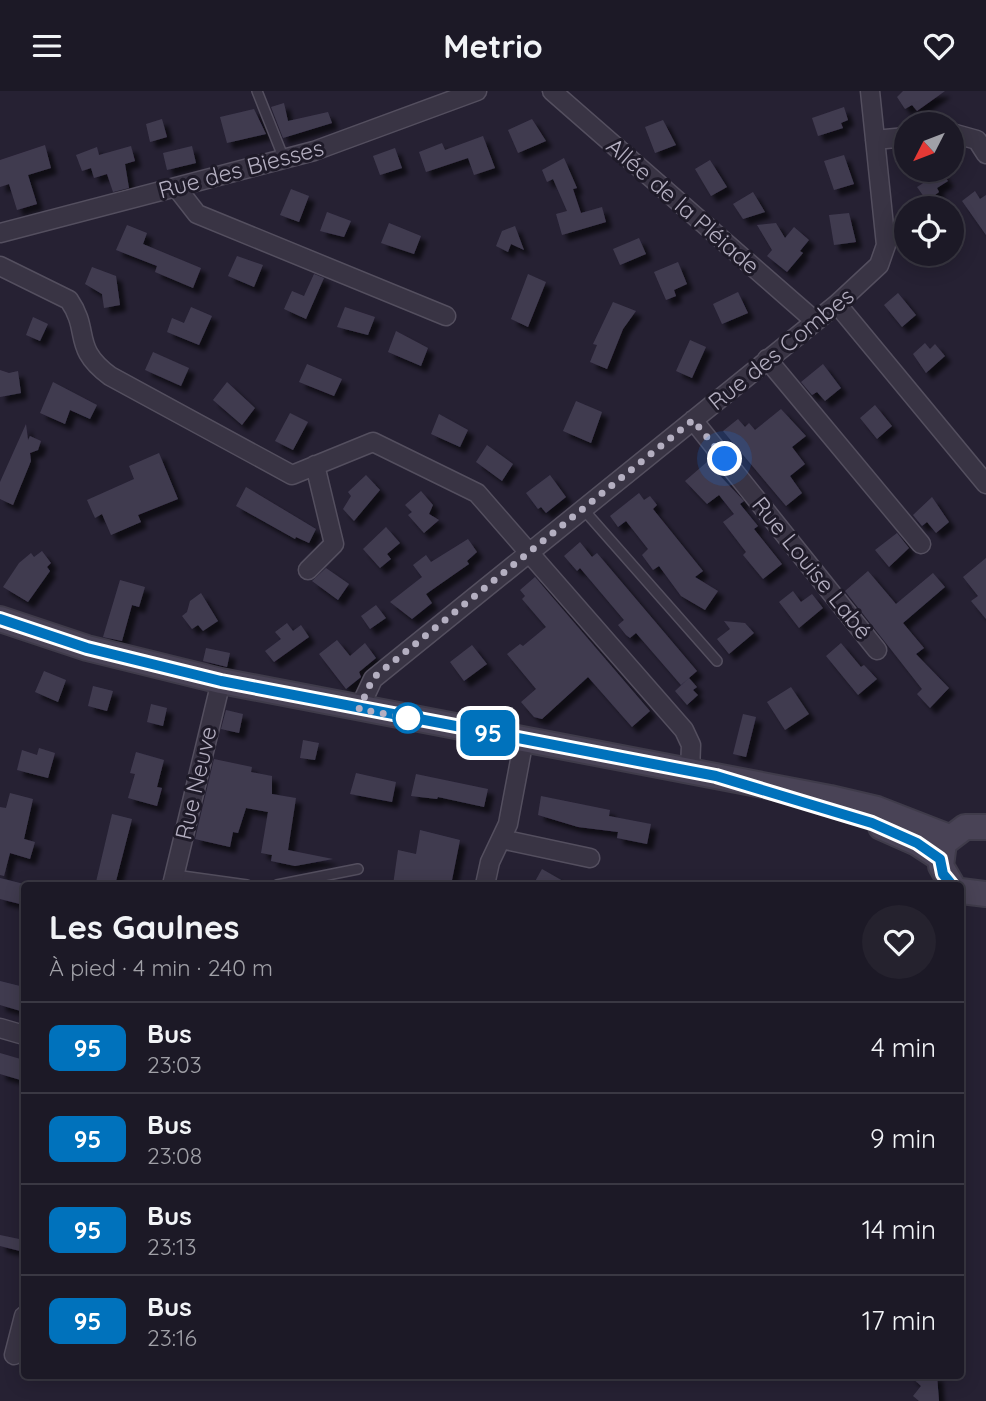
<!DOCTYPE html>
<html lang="fr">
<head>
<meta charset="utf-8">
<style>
	:root { --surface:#1c1926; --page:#25222e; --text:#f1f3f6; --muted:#a0a0a7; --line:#3a3843 }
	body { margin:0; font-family:Quicksand,sans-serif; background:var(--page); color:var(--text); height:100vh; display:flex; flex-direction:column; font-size:26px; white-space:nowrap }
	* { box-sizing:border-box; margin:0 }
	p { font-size:23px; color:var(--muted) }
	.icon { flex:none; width:38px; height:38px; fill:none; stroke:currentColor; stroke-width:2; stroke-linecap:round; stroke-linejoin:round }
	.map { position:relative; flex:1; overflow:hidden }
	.panel { position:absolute; left:21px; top:791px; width:943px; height:497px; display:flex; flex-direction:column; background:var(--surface); border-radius:7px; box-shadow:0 4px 18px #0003,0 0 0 2px var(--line) }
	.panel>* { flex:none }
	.badge { padding:0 14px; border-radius:10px; font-size:24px; line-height:46px }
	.needle { width:46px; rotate:228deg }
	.buttons { position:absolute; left:894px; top:21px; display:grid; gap:14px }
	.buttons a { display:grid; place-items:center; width:70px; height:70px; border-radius:50%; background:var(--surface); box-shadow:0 4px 18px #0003,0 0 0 2px var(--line); font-size:35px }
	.you { position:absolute; width:35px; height:35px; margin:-18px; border:5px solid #fff; border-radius:50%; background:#1a73e8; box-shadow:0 0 0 10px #1a73e833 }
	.map>.badge { position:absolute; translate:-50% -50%; box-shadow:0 0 0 4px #fff }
	.round { display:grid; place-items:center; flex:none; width:74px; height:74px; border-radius:37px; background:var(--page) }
	.head { display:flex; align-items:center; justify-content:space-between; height:119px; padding:0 28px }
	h1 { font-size:33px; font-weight:800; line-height:52px }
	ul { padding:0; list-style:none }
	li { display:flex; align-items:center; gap:21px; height:91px; padding:0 28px; border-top:2px solid var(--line) }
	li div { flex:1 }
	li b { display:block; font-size:26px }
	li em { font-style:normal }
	li .badge { min-width:77px; font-weight:700; text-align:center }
	header { display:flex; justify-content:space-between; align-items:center; height:91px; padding:0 28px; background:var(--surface); font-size:32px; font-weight:800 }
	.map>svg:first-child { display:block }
	.building { fill:#403b50; filter:url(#shadow) }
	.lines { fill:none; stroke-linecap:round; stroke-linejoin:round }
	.service-casing { stroke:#544f5f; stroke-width:12 }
	.minor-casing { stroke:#544f5f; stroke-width:21 }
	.secondary-casing { stroke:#3f3b4a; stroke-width:28 }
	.service { stroke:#393444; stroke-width:9 }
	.minor { stroke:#393444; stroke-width:18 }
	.secondary { stroke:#494356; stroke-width:24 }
	.line-casing { stroke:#fff; stroke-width:16 }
	.line { stroke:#0072bc; stroke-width:10 }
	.walk { stroke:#b4afc1; stroke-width:7; stroke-dasharray:0 12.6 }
	.stop-dot { fill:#fff; stroke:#0072bc; stroke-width:3.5 }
	.labels { text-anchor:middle; stroke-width:6; stroke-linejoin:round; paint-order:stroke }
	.street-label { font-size:23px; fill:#b4afc1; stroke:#1e1a28 }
</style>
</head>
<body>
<header><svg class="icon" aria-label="menu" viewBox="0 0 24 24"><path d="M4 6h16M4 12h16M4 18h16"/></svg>Metrio<svg class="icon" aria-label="heart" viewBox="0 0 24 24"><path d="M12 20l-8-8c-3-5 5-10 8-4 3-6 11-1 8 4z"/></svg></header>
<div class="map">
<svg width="986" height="1310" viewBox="0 0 986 1310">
	<defs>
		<filter id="shadow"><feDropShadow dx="6" dy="6" stdDeviation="2" flood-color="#0009"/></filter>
	</defs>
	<rect width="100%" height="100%" fill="#262133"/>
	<path class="building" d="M 903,0 L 945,0 L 917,20 L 912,14 L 905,18 L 897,6 Z
		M 284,12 L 288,30 L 328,21 L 332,32 L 283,47 L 271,16 Z
		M 844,16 L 848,29 L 841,32 L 843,37 L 818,45 L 812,27 Z
		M 254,18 L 266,43 L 227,52 L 220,26 Z
		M 162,28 L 167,46 L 150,51 L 146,33 Z
		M 532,28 L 546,50 L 518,62 L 508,39 Z
		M 663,29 L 676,54 L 655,62 L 645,36 Z
		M 483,45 L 495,77 L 474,84 L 468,67 L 426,81 L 419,61 L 442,52 L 445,59 Z
		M 45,54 L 51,77 L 28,84 L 37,113 L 17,119 L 9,93 L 0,96 L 0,69 Z
		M 131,55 L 135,70 L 125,73 L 129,97 L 113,101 L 107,83 L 94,87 L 91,77 L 82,80 L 76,64 L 97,56 L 99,64 Z
		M 192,55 L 196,72 L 167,79 L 163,62 Z
		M 395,57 L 402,77 L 380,84 L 373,65 Z
		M 844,64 L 854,93 L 834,99 L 824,70 Z
		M 564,67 L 577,97 L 573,98 L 581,122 L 602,116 L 606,131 L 562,144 L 556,123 L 567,120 L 553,88 L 547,91 L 542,79 Z
		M 710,69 L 727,96 L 711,105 L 695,78 Z
		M 922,79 L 940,79 L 948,90 L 937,97 L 939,101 L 927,110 L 917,96 L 928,89 Z
		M 291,98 L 309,105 L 299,131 L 280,124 Z
		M 975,100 L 980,108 L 986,104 L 986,144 L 962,110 Z
		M 753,101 L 765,121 L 743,128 L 733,113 Z
		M 327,121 L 351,130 L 344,146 L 320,140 Z
		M 849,122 L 856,151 L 834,154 L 829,124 Z
		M 389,132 L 421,145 L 414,163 L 381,152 Z
		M 776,132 L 785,147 L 794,136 L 809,149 L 800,160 L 803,162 L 787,181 L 767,165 L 772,159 L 757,134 Z
		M 127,134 L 147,142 L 143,153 L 201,177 L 193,197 L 155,181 L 157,175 L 116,159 Z
		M 515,135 L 524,159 L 511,153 L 508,161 L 496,155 L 502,140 Z
		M 639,147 L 646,163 L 620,174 L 613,158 Z
		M 237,165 L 263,174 L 254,196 L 228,185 Z
		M 678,171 L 687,193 L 674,199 L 676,205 L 666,209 L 654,181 Z
		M 92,176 L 116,185 L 120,214 L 104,217 L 102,203 L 85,193 Z
		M 314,183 L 324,187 L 306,228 L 284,218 L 292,200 L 304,205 Z
		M 528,183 L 546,191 L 528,236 L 511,228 Z
		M 738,201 L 748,222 L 722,233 L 713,213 Z
		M 898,202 L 916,224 L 902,236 L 884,214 Z
		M 613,211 L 636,220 L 623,238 L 607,278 L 590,271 L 597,254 L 593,253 Z
		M 191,216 L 212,225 L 199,254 L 167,241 L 172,227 L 184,232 Z
		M 345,216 L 375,226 L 368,244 L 337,236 Z
		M 33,226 L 48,233 L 40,250 L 26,244 Z
		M 396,240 L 428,257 L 421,275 L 388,261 Z
		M 690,249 L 706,256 L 692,287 L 676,280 Z
		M 925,252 L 930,258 L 935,253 L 945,265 L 926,282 L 913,263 Z
		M 153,261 L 189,277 L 181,295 L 145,279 Z
		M 307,273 L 342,288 L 334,305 L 299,291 Z
		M 823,273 L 841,297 L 825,310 L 817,301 L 812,304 L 801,291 Z
		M 0,279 L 9,282 L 18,280 L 21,302 L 0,306 Z
		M 53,291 L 97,314 L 90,328 L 70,319 L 65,333 L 40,322 Z
		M 227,291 L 255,317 L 242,334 L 213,309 Z
		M 576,310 L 602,321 L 591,352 L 563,340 Z
		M 875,314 L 892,335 L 877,348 L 860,327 Z
		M 781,318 L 806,345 L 792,356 L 805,373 L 790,385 L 802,402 L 786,415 L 723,340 L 738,328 L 745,336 L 749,332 L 755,339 Z
		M 290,322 L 308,331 L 293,359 L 275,350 Z
		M 439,323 L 468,339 L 460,356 L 431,343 Z
		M 26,333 L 28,349 L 30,345 L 41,350 L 38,359 L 30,362 L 31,370 L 13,414 L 0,408 L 0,391 Z
		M 487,354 L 513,373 L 502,390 L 476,371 Z
		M 159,362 L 178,408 L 138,424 L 141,431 L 111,444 L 102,423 L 95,427 L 87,409 L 134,388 L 129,375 Z
		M 707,371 L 744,410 L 740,413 L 758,435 L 754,438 L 782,473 L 763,488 L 743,464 L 746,461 L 723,431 L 734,423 L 719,404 L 707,413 L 685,390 Z
		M 366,384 L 380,399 L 354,430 L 343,418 L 351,405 L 348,401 Z
		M 550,384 L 566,406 L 546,422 L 541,416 L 538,418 L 526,402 Z
		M 246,396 L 316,438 L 309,452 L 296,446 L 295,448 L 236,415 Z
		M 421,400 L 433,414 L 429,423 L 439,429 L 424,442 L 408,424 L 412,421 L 405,414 Z
		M 639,402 L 644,409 L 650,405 L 657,414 L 653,418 L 703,480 L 695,486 L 718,500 L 705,519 L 681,505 L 659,475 L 653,479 L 642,464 L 648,458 L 626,430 L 618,436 L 610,425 Z
		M 932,406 L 949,431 L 936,442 L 927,431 L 922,435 L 913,424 Z
		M 386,436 L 400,452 L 387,463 L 391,468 L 380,477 L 363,458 Z
		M 897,442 L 909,457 L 889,476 L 875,459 Z
		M 468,448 L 477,461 L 467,470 L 469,473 L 426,503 L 432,512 L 412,528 L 390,511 L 422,486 L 413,474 L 426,464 L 431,471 Z
		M 580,451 L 592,466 L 597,462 L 697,580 L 681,594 L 636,542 L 630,547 L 626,544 L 618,534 L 624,529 L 580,477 L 577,480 L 564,465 Z
		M 42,460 L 51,472 L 47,476 L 50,480 L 28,511 L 3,496 L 19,472 L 31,462 L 34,466 Z
		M 986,467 L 986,528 L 971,510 L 978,505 L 963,486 Z
		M 326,477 L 349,493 L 338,509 L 312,490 Z
		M 868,480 L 896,513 L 933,482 L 945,496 L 903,532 L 924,557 L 916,563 L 949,597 L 930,617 L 917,603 L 922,598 L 845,500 Z
		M 535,486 L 650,620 L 632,636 L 588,586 L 542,628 L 534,626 L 521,611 L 536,598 L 507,563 L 520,553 L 523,555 L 546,536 L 522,508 L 525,505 L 520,499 Z
		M 120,489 L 145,496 L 139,516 L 132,514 L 122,550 L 103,546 Z
		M 793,500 L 801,511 L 812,503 L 823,517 L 799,537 L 779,511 Z
		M 201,502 L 218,530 L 203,540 L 198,534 L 192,538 L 182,525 L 187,521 L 190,510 Z
		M 376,514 L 386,527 L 370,538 L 361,525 Z
		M 724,530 L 745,532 L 754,542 L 729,563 L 717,548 L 730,538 Z
		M 287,532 L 293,540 L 301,534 L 309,546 L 274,571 L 265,560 L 281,548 L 275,541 Z
		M 337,549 L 350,565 L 365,552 L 376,567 L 359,581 L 361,586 L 346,598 L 319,563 Z
		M 841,552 L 861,576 L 864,574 L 877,588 L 858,604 L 826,565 Z
		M 472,554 L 487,573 L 464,590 L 450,571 Z
		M 206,557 L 230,562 L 227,576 L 203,570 Z
		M 44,580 L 66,589 L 58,611 L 35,601 Z
		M 689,587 L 697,596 L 693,599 L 698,604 L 687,614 L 675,600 Z
		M 93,595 L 113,600 L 107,620 L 88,615 Z
		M 791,596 L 809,623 L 785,639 L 767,611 Z
		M 151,613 L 167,617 L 163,635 L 147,631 Z
		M 226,619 L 243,623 L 239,642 L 221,638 Z
		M 743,623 L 756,626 L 746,666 L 733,663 Z
		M 303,649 L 319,652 L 315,669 L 300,667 Z
		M 39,657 L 55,662 L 48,687 L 17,679 L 22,659 L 37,664 Z
		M 136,661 L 164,669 L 157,696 L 162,697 L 157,715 L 128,707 L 135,683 L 130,682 Z
		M 214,668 L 252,676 L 251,681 L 272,685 L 272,703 L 296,707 L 288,759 L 333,768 L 295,775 L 271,770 L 272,764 L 261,762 L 268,721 L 246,717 L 238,742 L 233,741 L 230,756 L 195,748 Z
		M 356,682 L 396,691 L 392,711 L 350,703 Z
		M 416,683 L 488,698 L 484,716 L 438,706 L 437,708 L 411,705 Z
		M 10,702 L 33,708 L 24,748 L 35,751 L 30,768 L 10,762 L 4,785 L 0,784 L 0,716 L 6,717 Z
		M 541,705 L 610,719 L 609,725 L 651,733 L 647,753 L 617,747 L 618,741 L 578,736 L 538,724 Z
		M 112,723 L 132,728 L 115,794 L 96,791 Z
		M 420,739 L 460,749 L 451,794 L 393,794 L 398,759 L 416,763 Z
		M 542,778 L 570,794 L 533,794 Z
		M 0,787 L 24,793 L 24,814 L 0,808 Z
		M 0,890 L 24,896 L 24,921 L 0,914 Z
		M 0,962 L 24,969 L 24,990 L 0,983 Z
		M 0,1144 L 24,1149 L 24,1161 L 0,1155 Z
		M 909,1284 L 937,1284 L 939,1310 L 919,1310 L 913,1305 L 921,1295 Z"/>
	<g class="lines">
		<defs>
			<path id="service" d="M 257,0 L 284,68
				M 583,418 L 717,570
				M 175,784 L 247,794
				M 277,794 L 358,778"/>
			<path id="minor" d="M 552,0 L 815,230
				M 952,42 L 977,49 L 986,63
				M 875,49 L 906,46
				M 176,96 L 197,123 L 446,225
				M 0,142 L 314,60 L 477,0
				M 0,175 L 69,209 C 91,241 71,256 110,285 L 292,384 L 373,351 L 477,402 L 684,639 L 691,654 L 690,680
				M 837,213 L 986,393
				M 767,268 L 921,453
				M 693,329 L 877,559
				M 308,479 L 334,453 L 315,374
				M 359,618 L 373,588 L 837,213 L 879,174 L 886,154 L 870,0
				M 501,748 L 590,767
				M 172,794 L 221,590
				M 485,794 L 490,771 L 508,733 L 524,648
				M 0,937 L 24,944
				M 14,1264 L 24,1225"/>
			<path id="secondary" d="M 0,528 L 87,557 L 221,590 L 830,707 L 877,718 L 949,746
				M 881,736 L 917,752 L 940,767
				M 952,794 L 941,775 L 944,752 L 965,736 L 986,736
				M 961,800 L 986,803"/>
		</defs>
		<use href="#service" class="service-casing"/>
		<use href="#minor" class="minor-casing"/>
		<use href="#secondary" class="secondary-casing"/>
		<use href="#service" class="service"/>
		<use href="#minor" class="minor"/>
		<use href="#secondary" class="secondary"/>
	</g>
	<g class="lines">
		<defs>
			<path id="line" d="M 0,528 L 87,557 L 221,590 L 716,685 L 872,732 L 917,752 L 940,768 L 943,783 L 952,794"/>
		</defs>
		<use href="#line" class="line-casing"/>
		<use href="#line" class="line"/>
		<path class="walk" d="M 408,627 L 359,618 L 373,587 L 693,329 L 725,368"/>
	</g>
	<circle class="stop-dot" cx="408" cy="627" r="14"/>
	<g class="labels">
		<g class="street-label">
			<text transform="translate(241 78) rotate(-15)" y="8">Rue des Biesses</text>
			<text transform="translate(683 115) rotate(41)" y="8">Allée de la Pléiade</text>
			<text transform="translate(781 258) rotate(-39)" y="8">Rue des Combes</text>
			<text transform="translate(812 477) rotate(51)" y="8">Rue Louise Labé</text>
			<text transform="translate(196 692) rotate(-77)" y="8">Rue Neuve</text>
		</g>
	</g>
</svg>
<div class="buttons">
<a><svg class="needle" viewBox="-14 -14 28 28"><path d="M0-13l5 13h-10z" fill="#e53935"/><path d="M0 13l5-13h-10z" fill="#a0a0a7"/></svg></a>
<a><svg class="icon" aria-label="locate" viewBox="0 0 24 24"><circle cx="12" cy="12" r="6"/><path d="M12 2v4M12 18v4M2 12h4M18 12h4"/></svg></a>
</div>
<div class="you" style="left:725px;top:368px"></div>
<b class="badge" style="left:488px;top:642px;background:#0072bc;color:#fff">95</b>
<section class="panel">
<div class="head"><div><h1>Les Gaulnes</h1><p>À pied · 4 min · 240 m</p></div><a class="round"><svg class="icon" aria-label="heart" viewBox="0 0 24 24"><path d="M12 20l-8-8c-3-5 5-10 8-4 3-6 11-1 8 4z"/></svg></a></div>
<ul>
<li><span class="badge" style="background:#0072bc;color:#fff">95</span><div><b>Bus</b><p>23:03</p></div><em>4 min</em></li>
<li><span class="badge" style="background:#0072bc;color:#fff">95</span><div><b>Bus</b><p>23:08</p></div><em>9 min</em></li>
<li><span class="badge" style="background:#0072bc;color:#fff">95</span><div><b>Bus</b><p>23:13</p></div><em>14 min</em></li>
<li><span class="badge" style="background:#0072bc;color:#fff">95</span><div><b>Bus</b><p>23:16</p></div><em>17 min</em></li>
</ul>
</section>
</div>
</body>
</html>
